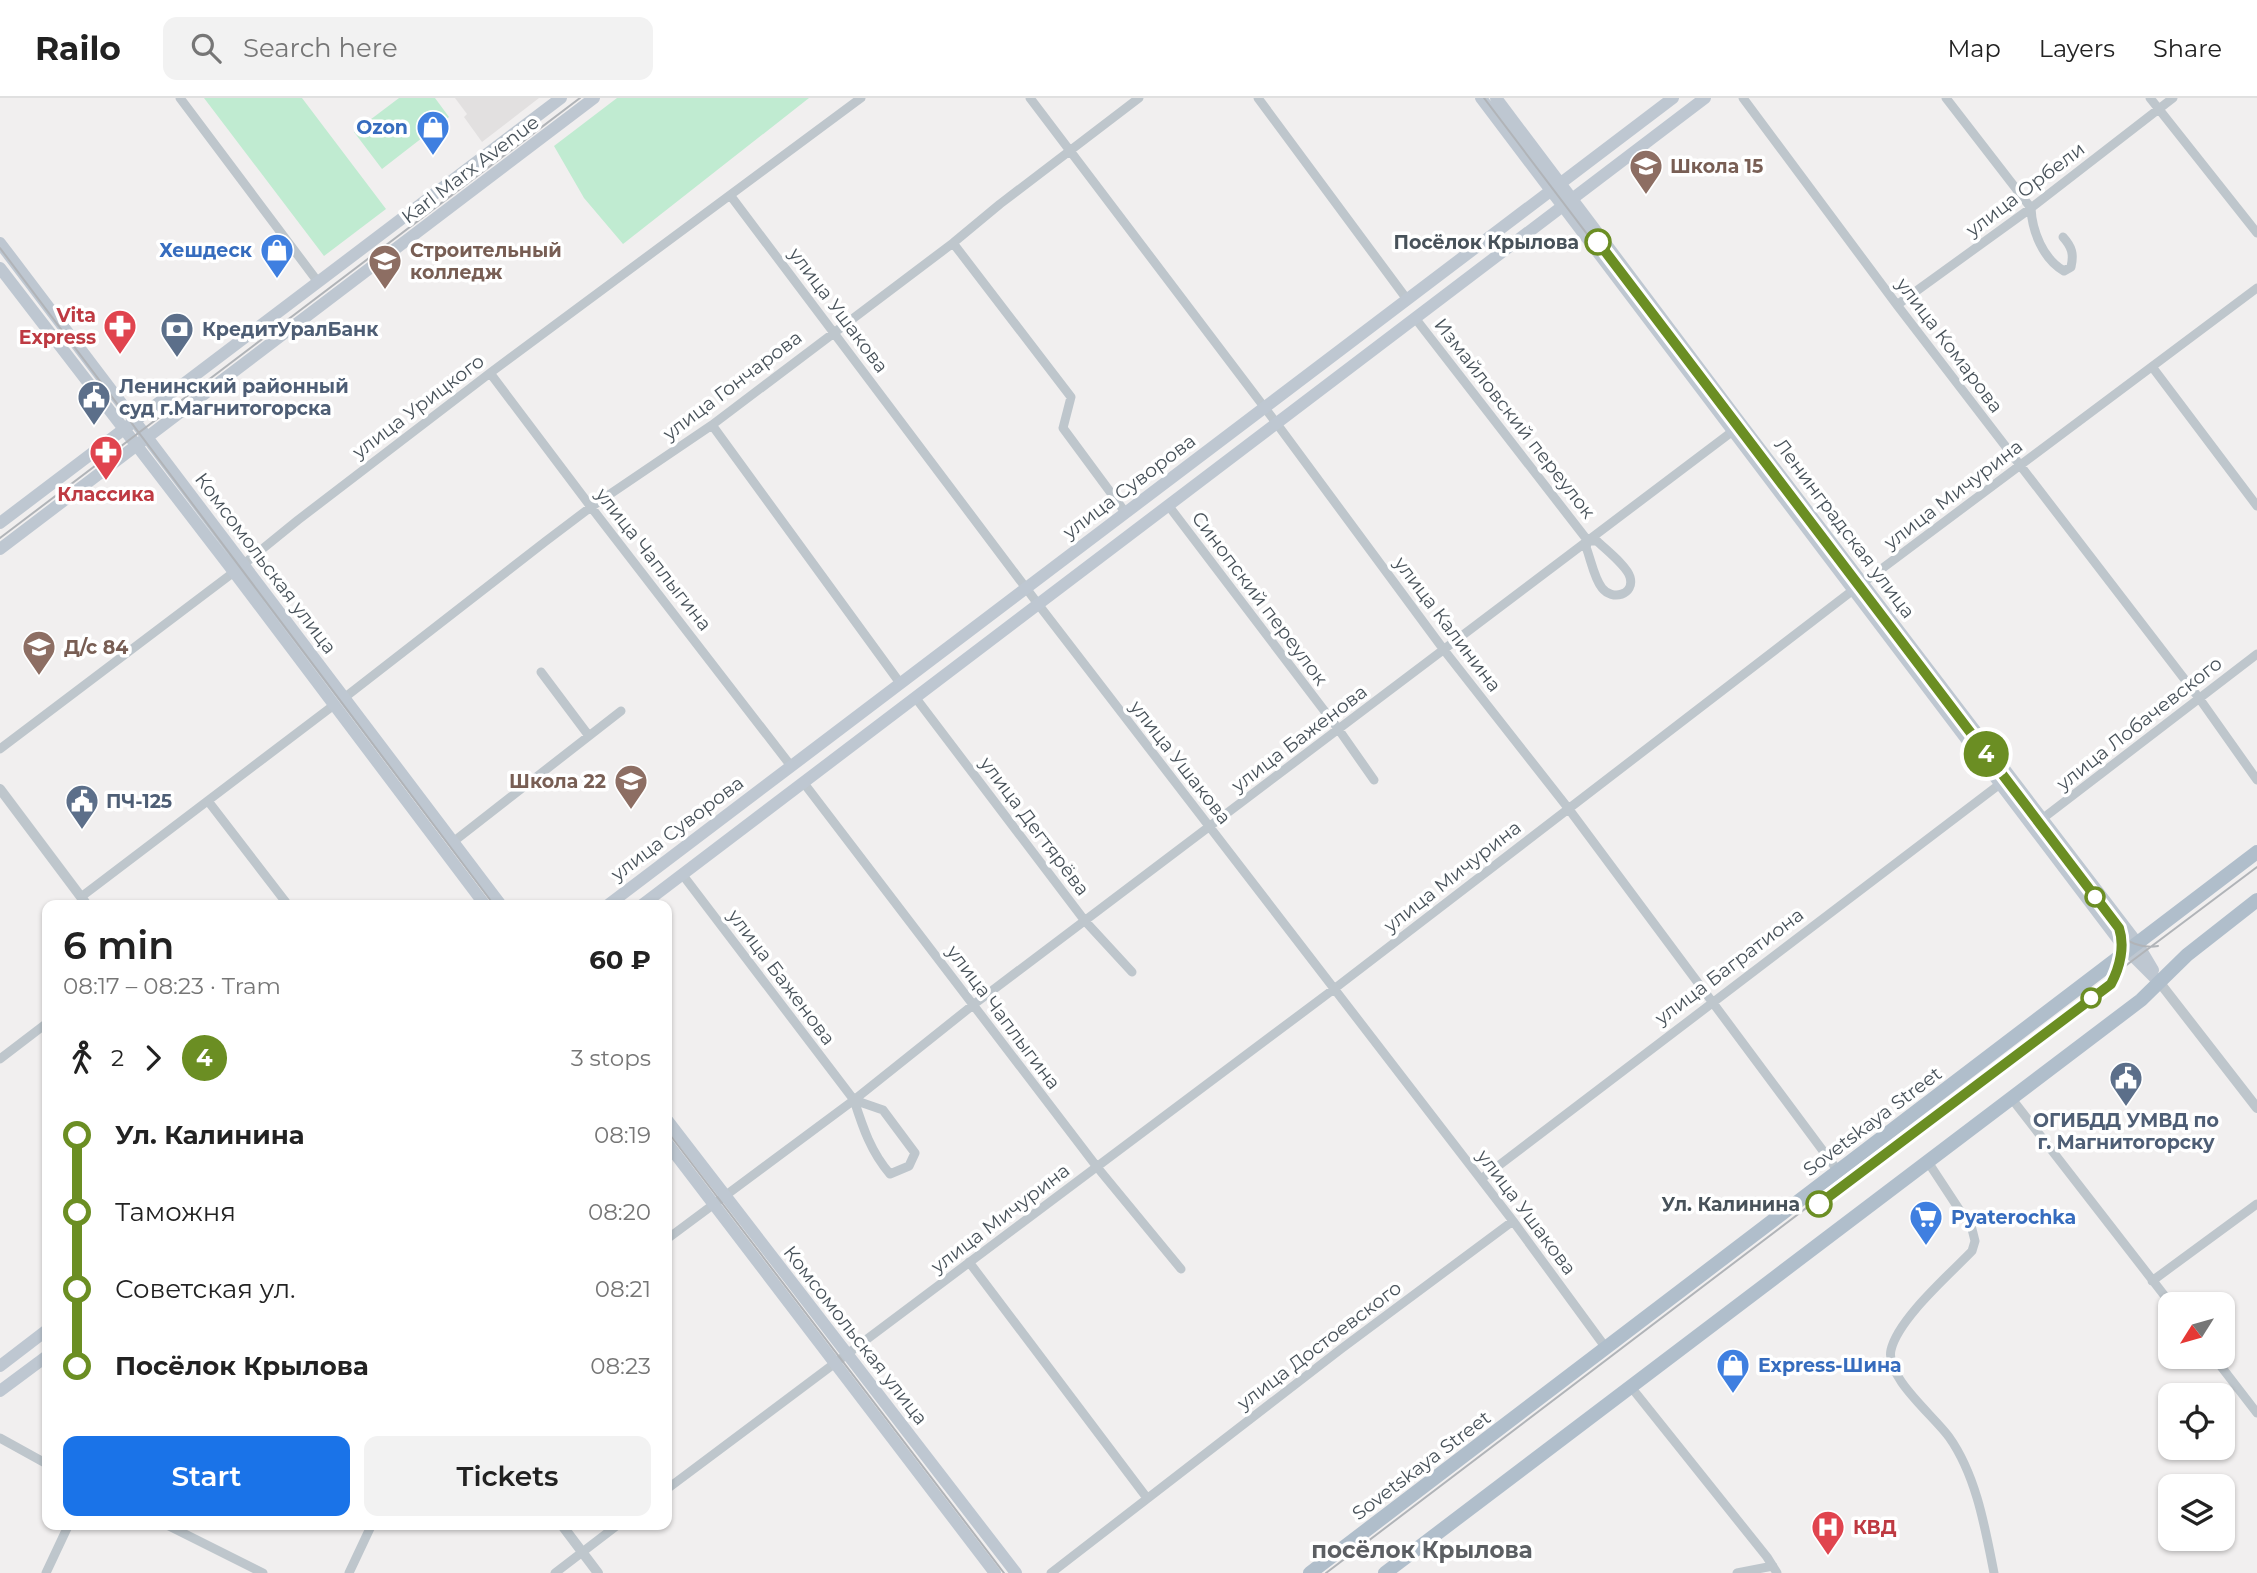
<!DOCTYPE html>
<html lang="en">
<head>
<meta charset="utf-8">
<style>
	:root { --surface:#fff; --page:#f2f2f2; --text:#222; --muted:#767676; --line:#e0e0e0; --accent:#1a73e8 }
	body { margin:0; font-family:Montserrat,sans-serif; background:var(--page); color:var(--text); height:100vh; display:flex; flex-direction:column; font-size:26px; white-space:nowrap }
	* { box-sizing:border-box; margin:0 }
	p { font-size:23px; color:var(--muted) }
	.icon { flex:none; width:38px; height:38px; fill:none; stroke:currentColor; stroke-width:2; stroke-linecap:round; stroke-linejoin:round }
	.map { position:relative; flex:1; overflow:hidden }
	.panel { position:absolute; left:42px; top:802px; width:630px; height:630px; display:flex; flex-direction:column; background:var(--surface); border-radius:14px; box-shadow:0 2px 5px #0004 }
	.panel>* { flex:none }
	.badge { padding:0 14px; border-radius:23px; font-size:24px; line-height:46px }
	.needle { width:46px; rotate:233deg }
	.tools { position:absolute; left:2158px; top:1194px; display:grid; gap:14px }
	.tools a { display:grid; place-items:center; width:77px; height:77px; border-radius:14px; background:var(--surface); box-shadow:0 2px 5px #0004; font-size:35px }
	.map>.badge { position:absolute; translate:-50% -50%; box-shadow:0 0 0 4px #fff }
	.legs { display:flex; align-items:center; gap:10px; height:77px; padding:0 21px; font-size:23px }
	.legs p { margin-inline-start:auto }
	.overview { display:flex; align-items:center; justify-content:space-between; height:119px; padding:0 21px }
	h1 { font-size:38px; font-weight:600; line-height:52px }
	.cta { display:flex; gap:14px; margin-top:auto; padding:14px 21px }
	.cta a { flex:1; height:80px; border-radius:14px; background:var(--accent); color:#fff; font-size:28px; font-weight:600; line-height:80px; text-align:center }
	.cta a+a { background:var(--page); color:var(--text) }
	ul { padding:0 21px; list-style:none }
	li { display:flex; align-items:center; gap:24px; height:77px; font-size:26px }
	li i { display:grid; place-items:center; width:10px; height:100%; margin:0 9px; background:currentColor }
	li i::after { content:''; width:18px; height:18px; margin:-9px; border:5px solid; border-radius:50%; background:var(--surface) }
	li p { margin-inline-start:auto }
	li:first-child i { background:linear-gradient(#0000 50%,currentColor 0) }
	li:last-child i { background:linear-gradient(currentColor 50%,#0000 0) }
	header { display:flex; align-items:center; gap:42px; box-sizing:border-box; height:98px; padding:0 35px; background:var(--surface); border-bottom:2px solid var(--line) }
	header strong { font-size:33px }
	nav { display:flex; gap:38px; margin-inline-start:auto; font-size:24px }
	.search { width:490px; height:63px; background:var(--page); display:flex; align-items:center; gap:18px; box-sizing:border-box; padding:0 24px; border-radius:14px; color:var(--muted); font-size:26px }
	.map>svg:first-child { display:block }
	.education { fill:#e2e0e0 }
	.green { fill:#c0ebd1 }
	.lines { fill:none; stroke-linecap:round; stroke-linejoin:round }
	.minor { stroke:#bec6cc; stroke-width:9 }
	.tertiary { stroke:#bec6cc; stroke-width:10 }
	.secondary { stroke:#bec7d1; stroke-width:12 }
	.primary { stroke:#b0becb; stroke-width:14 }
	.tram { stroke:#b1b4b8; stroke-width:2 }
	.line-1-casing { stroke:#fff; stroke-width:16 }
	.line-1 { stroke:#6b8e23; stroke-width:10 }
	.stop-1-dot { fill:#fff; stroke:#6b8e23; stroke-width:3.5 }
	.labels { text-anchor:middle; stroke-width:7; stroke-linejoin:round; paint-order:stroke }
	.shop-label { font-size:19px; font-weight:bold; fill:#366cbe; stroke:#fff; text-anchor:end }
	.education-label { font-size:19px; font-weight:bold; fill:#785e54; stroke:#fff; text-anchor:start }
	.street-label { font-size:19px; fill:#48525a; stroke:#fff }
	.stop-label { font-size:19px; font-weight:bold; fill:#48525a; stroke:#fff; text-anchor:end }
	.health-label { font-size:19px; font-weight:bold; fill:#be3a42; stroke:#fff; text-anchor:end }
	.service-label { font-size:19px; font-weight:bold; fill:#4e5e75; stroke:#fff; text-anchor:start }
	.quarter-label { font-size:23px; font-weight:bold; fill:#5c5f63; stroke:#fff }
</style>
</head>
<body>
<header>
<strong>Railo</strong>
<div class="search"><svg class="icon" aria-label="search" viewBox="0 0 24 24"><circle cx="10" cy="10" r="6"/><path d="M15 15l6 6"/></svg>Search here</div>
<nav><a>Map</a><a>Layers</a><a>Share</a></nav>
</header>
<div class="map">
<svg width="2257" height="1475" viewBox="0 0 2257 1475">
	<rect width="100%" height="100%" fill="#f1efef"/>
	<path class="education" d="M 455,0 L 539,0 L 482,44 L 464,19 L 467,16 Z"/>
	<path class="green" d="M 204,0 L 302,0 L 386,111 L 324,158 Z
		M 399,0 L 435,0 L 449,19 L 382,71 L 354,34 Z
		M 617,0 L 809,0 L 623,146 L 584,100 L 554,48 Z"/>
	<g class="lines">
		<path class="minor" d="M 180,0 L 318,184
			M 1030,0 L 1277,326 L 1444,552 L 1568,710 L 1838,1073
			M 1258,0 L 1406,200
			M 1743,0 L 1897,207 L 2199,600 L 2257,682
			M 1946,0 L 2031,110 C 2032,133 2043,161 2064,173 L 2071,169 C 2074,156 2072,149 2063,139
			M 2150,0 L 2257,135
			M 730,97 L 1038,506 L 1513,1123 L 1606,1250
			M 953,145 L 1071,299 L 1063,330 L 1125,414
			M 1897,207 L 2031,110 L 2173,0
			M 1415,220 L 1588,443 L 1586,449 C 1591,462 1594,480 1602,490 C 1612,503 1635,497 1630,479 C 1627,468 1605,451 1597,443 L 1588,443
			M 2153,270 L 2257,408
			M 490,275 L 591,409 L 791,668
			M 712,327 L 900,585
			M 1168,407 L 1339,632 L 1374,682
			M 541,574 L 589,638
			M 915,599 L 1085,823 L 1132,874
			M 344,600 L 546,443 L 591,409 L 712,327 L 953,145 L 1000,106 L 1139,0
			M 0,651 L 234,474 L 298,422 L 490,275 L 861,0
			M 803,684 L 1097,1069 L 1181,1171
			M 208,703 L 288,807
			M 2042,721 L 2257,556
			M 453,744 L 621,613
			M 682,776 L 854,1002 C 863,1030 871,1054 890,1076 L 909,1068 L 915,1055 L 883,1012 L 854,1002
			M 81,799 L 334,607
			M 0,961 L 47,925
			M 2012,1001 L 2171,1206
			M 1928,1064 L 1972,1131 L 1975,1143 L 1972,1153 C 1949,1177 1898,1221 1891,1252 C 1885,1279 1934,1318 1949,1339 C 1976,1377 1985,1429 1994,1475
			M 1481,1081 L 2000,686
			M 667,1141 L 854,1002 L 973,907 L 1733,333
			M 969,1164 L 1147,1400
			M 2152,1183 L 2257,1106
			M 2213,1258 L 2257,1315
			M 1631,1289 L 1767,1459 L 1777,1475
			M 0,1340 L 47,1366
			M 667,1391 L 1334,891 L 1848,496 L 2257,190
			M 165,1426 L 263,1475
			M 46,1475 L 69,1426
			M 349,1475 L 372,1426
			M 555,1475 L 619,1426
			M 1051,1475 L 1341,1251 L 1513,1123
			M 1737,1475 L 1773,1468"/>
		<path class="tertiary" d="M 0,691 L 87,807
			M 2160,885 L 2257,1010
			M 561,1426 L 598,1475"/>
		<path class="secondary" d="M 1481,0 L 2123,848 L 2160,885
			M 1496,0 L 1739,323 L 2137,845 L 2153,872
			M 0,145 L 501,807
			M 0,170 L 234,474 L 485,807
			M 0,425 L 561,0
			M 0,451 L 594,0
			M 608,807 L 1673,0
			M 642,807 L 1705,0
			M 667,1022 L 1016,1475
			M 667,1045 L 995,1475
			M 0,1268 L 47,1232
			M 0,1293 L 47,1258"/>
		<path class="primary" d="M 1310,1475 L 2257,754
			M 1385,1475 L 2141,902 L 2187,857 L 2257,802"/>
		<path class="tram" d="M 1484,0 L 2115,833 C 2126,844 2142,851 2158,848
			M 0,150 L 494,807
			M 0,440 L 580,0
			M 2109,881 C 2116,866 2118,849 2115,833
			M 667,1033 L 1004,1475
			M 1326,1475 L 2064,914 L 2257,769"/>
	</g>
	<g class="lines">
		<defs>
			<path id="line-1" d="M 1598,144 L 2119,830 C 2125,848 2120,869 2111,886 L 1819,1106"/>
		</defs>
		<use href="#line-1" class="line-1-casing"/>
		<use href="#line-1" class="line-1"/>
	</g>
	<defs>
		<symbol id="shop-pin" viewBox="-11 -11 22 30"><path d="M0 17L-7.5 6A9.5 9.5 0 1 1 7.5 6Z" fill="#3f7fe0" stroke="#fff"/><path d="M-5-2.5h2.3a2.7 3.5 0 0 1 5.4 0H5L5.5 6h-11ZM-1.5-2.5h3a1.5 2.3 0 0 0-3 0Z" fill="#fff"/></symbol>
		<symbol id="school-pin" viewBox="-11 -11 22 30"><path d="M0 17L-7.5 6A9.5 9.5 0 1 1 7.5 6Z" fill="#8d6e63" stroke="#fff"/><path d="M0-5L7-2L0 1L-7-2ZM-4 1L0 2.5L4 1V4Q0 6-4 4Z" fill="#fff"/></symbol>
		<symbol id="university-pin" viewBox="-11 -11 22 30"><path d="M0 17L-7.5 6A9.5 9.5 0 1 1 7.5 6Z" fill="#8d6e63" stroke="#fff"/><path d="M0-5L7-2L0 1L-7-2ZM-4 1L0 2.5L4 1V4Q0 6-4 4Z" fill="#fff"/></symbol>
		<symbol id="pharmacy-pin" viewBox="-11 -11 22 30"><path d="M0 17L-7.5 6A9.5 9.5 0 1 1 7.5 6Z" fill="#e0444e" stroke="#fff"/><path d="M-2-6h4v4h4v4h-4v4h-4v-4h-4v-4h4Z" fill="#fff"/></symbol>
		<symbol id="bank-pin" viewBox="-11 -11 22 30"><path d="M0 17L-7.5 6A9.5 9.5 0 1 1 7.5 6Z" fill="#5c6f8a" stroke="#fff"/><path d="M-6-4H6V4H-6ZM0-2.3a2.3 2.3 0 1 0 0 4.6a2.3 2.3 0 1 0 0-4.6Z" fill="#fff"/></symbol>
		<symbol id="civic-pin" viewBox="-11 -11 22 30"><path d="M0 17L-7.5 6A9.5 9.5 0 1 1 7.5 6Z" fill="#5c6f8a" stroke="#fff"/><path d="M-.6-6.5H3V-4.5H.6V-3L4-1V1h2V6H-6V1h2V-1L-.6-3ZM-1.2 2.5V6h2.4V2.5Z" fill="#fff"/></symbol>
		<symbol id="supermarket-pin" viewBox="-11 -11 22 30"><path d="M0 17L-7.5 6A9.5 9.5 0 1 1 7.5 6Z" fill="#3f7fe0" stroke="#fff"/><path d="M-6-5.5h2.5l.6 2H6L4.5 2H-2.5L-4.4-4H-6ZM-1.5 3.2a1.3 1.3 0 1 0 .1 0ZM3 3.2a1.3 1.3 0 1 0 .1 0Z" fill="#fff"/></symbol>
		<symbol id="hospital-pin" viewBox="-11 -11 22 30"><path d="M0 17L-7.5 6A9.5 9.5 0 1 1 7.5 6Z" fill="#e0444e" stroke="#fff"/><path d="M-5-5h3v3.5h4V-5h3V5h-3V1.5h-4V5h-3Z" fill="#fff"/></symbol>
	</defs>
	<g fill-rule="evenodd">
		<use href="#shop-pin" x="414" y="10" width="38" height="52"/>
		<use href="#school-pin" x="1627" y="49" width="38" height="52"/>
		<use href="#shop-pin" x="258" y="133" width="38" height="52"/>
		<use href="#university-pin" x="366" y="144" width="38" height="52"/>
		<use href="#pharmacy-pin" x="101" y="209" width="38" height="52"/>
		<use href="#bank-pin" x="158" y="212" width="38" height="52"/>
		<use href="#civic-pin" x="75" y="280" width="38" height="52"/>
		<use href="#pharmacy-pin" x="87" y="335" width="38" height="52"/>
		<use href="#school-pin" x="20" y="530" width="38" height="52"/>
		<use href="#school-pin" x="612" y="664" width="38" height="52"/>
		<use href="#civic-pin" x="63" y="684" width="38" height="52"/>
		<use href="#civic-pin" x="2107" y="961" width="38" height="52"/>
		<use href="#supermarket-pin" x="1907" y="1100" width="38" height="52"/>
		<use href="#shop-pin" x="1714" y="1248" width="38" height="52"/>
		<use href="#hospital-pin" x="1809" y="1410" width="38" height="52"/>
	</g>
	<g class="stop-1-dot">
		<circle cx="1598" cy="144" r="12"/>
		<circle cx="2095" cy="799" r="9"/>
		<circle cx="2091" cy="900" r="9"/>
		<circle cx="1819" cy="1106" r="12"/>
	</g>
	<g class="labels">
		<g class="shop-label">
			<text x="408" y="36">Ozon</text>
			<text x="252" y="159">Хешдеск</text>
			<text x="1951" y="1126" text-anchor="start">Pyaterochka</text>
			<text x="1758" y="1274" text-anchor="start">Express-Шина</text>
		</g>
		<g class="education-label">
			<text x="1670" y="75">Школа 15</text>
			<text x="410" y="159">Строительный<tspan x="410" dy="22">колледж</tspan></text>
			<text x="64" y="556">Д/с 84</text>
			<text x="606" y="690" text-anchor="end">Школа 22</text>
		</g>
		<g class="street-label">
			<text transform="translate(470 71) rotate(-37)" y="7">Karl Marx Avenue</text>
			<text transform="translate(2025 91) rotate(-37)" y="7">улица Орбели</text>
			<text transform="translate(839 212) rotate(53)" y="7">улица Ушакова</text>
			<text transform="translate(1950 247) rotate(53)" y="7">улица Комарова</text>
			<text transform="translate(732 287) rotate(-37)" y="7">улица Гончарова</text>
			<text transform="translate(418 308) rotate(-37)" y="7">улица Урицкого</text>
			<text transform="translate(1515 320) rotate(52)" y="7">Измайловский переулок</text>
			<text transform="translate(1129 388) rotate(-37)" y="7">улица Суворова</text>
			<text transform="translate(1953 396) rotate(-37)" y="7">улица Мичурина</text>
			<text transform="translate(1845 430) rotate(53)" y="7">Ленинградская улица</text>
			<text transform="translate(654 461) rotate(52)" y="7">улица Чаплыгина</text>
			<text transform="translate(266 465) rotate(53)" y="7">Комсомольская улица</text>
			<text transform="translate(1260 500) rotate(53)" y="7">Синопский переулок</text>
			<text transform="translate(1448 526) rotate(53)" y="7">улица Калинина</text>
			<text transform="translate(2139 625) rotate(-38)" y="7">улица Лобачевского</text>
			<text transform="translate(1299 640) rotate(-37)" y="7">улица Баженова</text>
			<text transform="translate(1181 664) rotate(52)" y="7">улица Ушакова</text>
			<text transform="translate(1035 728) rotate(53)" y="7">улица Дегтярёва</text>
			<text transform="translate(677 730) rotate(-37)" y="7">улица Суворова</text>
			<text transform="translate(1452 778) rotate(-38)" y="7">улица Мичурина</text>
			<text transform="translate(1729 868) rotate(-37)" y="7">улица Багратиона</text>
			<text transform="translate(782 879) rotate(53)" y="7">улица Баженова</text>
			<text transform="translate(1004 919) rotate(53)" y="7">улица Чаплыгина</text>
			<text transform="translate(1872 1023) rotate(-37)" y="7">Sovetskaya Street</text>
			<text transform="translate(1527 1114) rotate(53)" y="7">улица Ушакова</text>
			<text transform="translate(1000 1120) rotate(-37)" y="7">улица Мичурина</text>
			<text transform="translate(856 1237) rotate(52)" y="7">Комсомольская улица</text>
			<text transform="translate(1319 1247) rotate(-37)" y="7">улица Достоевского</text>
			<text transform="translate(1421 1367) rotate(-37)" y="7">Sovetskaya Street</text>
		</g>
		<g class="stop-label">
			<text x="1579" y="151">Посёлок Крылова</text>
			<text x="1800" y="1113">Ул. Калинина</text>
		</g>
		<g class="health-label">
			<text x="96" y="224">Vita<tspan x="96" dy="22">Express</tspan></text>
			<text x="106" y="403" text-anchor="middle">Классика</text>
			<text x="1853" y="1436" text-anchor="start">КВД</text>
		</g>
		<g class="service-label">
			<text x="202" y="238">КредитУралБанк</text>
			<text x="119" y="295">Ленинский районный<tspan x="119" dy="22">суд г.Магнитогорска</tspan></text>
			<text x="106" y="710">ПЧ-125</text>
			<text x="2126" y="1029" text-anchor="middle">ОГИБДД УМВД по<tspan x="2126" dy="22">г. Магнитогорску</tspan></text>
		</g>
		<g class="quarter-label">
			<text x="1422" y="1460">посёлок Крылова</text>
		</g>
	</g>
</svg>
<div class="tools">
<a><svg class="needle" viewBox="-14 -14 28 28"><path d="M0-13l5 13h-10z" fill="#e53935"/><path d="M0 13l5-13h-10z" fill="#767676"/></svg></a>
<a><svg class="icon" aria-label="locate" viewBox="0 0 24 24"><circle cx="12" cy="12" r="6"/><path d="M12 2v4M12 18v4M2 12h4M18 12h4"/></svg></a>
<a><svg class="icon" aria-label="layers" viewBox="0 0 24 24"><path d="M12 4l9 5-9 5-9-5zM3 14l9 5 9-5"/></svg></a>
</div>
<b class="badge" style="left:1986px;top:656px;background:#6b8e23;color:#fff">4</b>
<section class="panel">
<div class="overview"><div><h1>6 min</h1><p>08:17 – 08:23 · Tram</p></div><b>60 ₽</b></div>
<div class="legs"><svg class="icon" aria-label="walk" viewBox="0 0 24 24"><circle cx="13" cy="4" r="2"/><path d="M13 8l-2 6 4 7M11 14l-3 7M7 12l3-4h3l4 4"/></svg>2<svg class="icon" aria-label="forward" viewBox="0 0 24 24"><path d="M9 5l7 7-7 7"/></svg><b class="badge" style="background:#6b8e23;color:#fff">4</b><p>3 stops</p></div>
<ul>
<li><i style="color:#6b8e23"></i><b>Ул. Калинина</b><p>08:19</p></li>
<li><i style="color:#6b8e23"></i><span>Таможня</span><p>08:20</p></li>
<li><i style="color:#6b8e23"></i><span>Советская ул.</span><p>08:21</p></li>
<li><i style="color:#6b8e23"></i><b>Посёлок Крылова</b><p>08:23</p></li>
</ul>
<div class="cta"><a>Start</a><a>Tickets</a></div>
</section>
</div>
</body>
</html>
